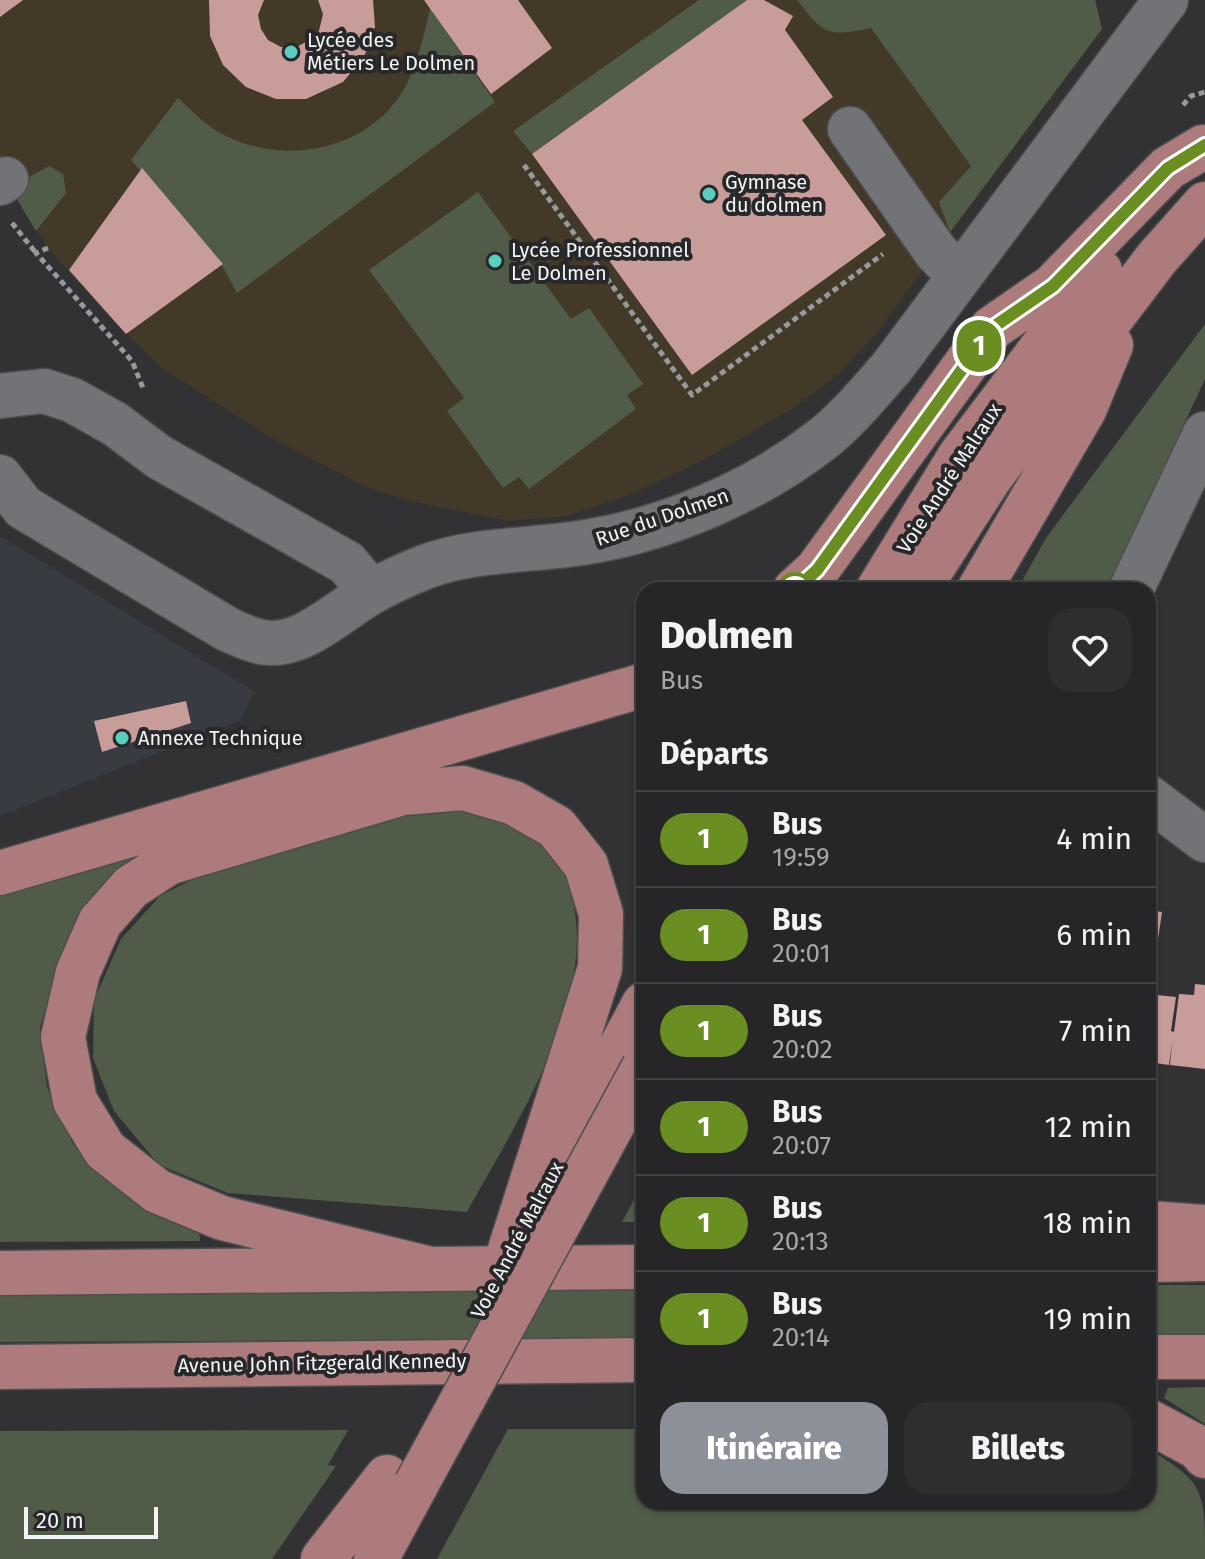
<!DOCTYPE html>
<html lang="fr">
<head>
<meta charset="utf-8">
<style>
	:root { --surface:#262628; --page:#2e2e30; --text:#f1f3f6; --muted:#a4a5a8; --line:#424345; --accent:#8c9099 }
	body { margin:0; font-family:"Fira Sans",sans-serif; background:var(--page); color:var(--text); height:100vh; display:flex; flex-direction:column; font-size:30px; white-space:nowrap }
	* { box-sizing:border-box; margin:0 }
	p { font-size:26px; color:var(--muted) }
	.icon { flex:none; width:44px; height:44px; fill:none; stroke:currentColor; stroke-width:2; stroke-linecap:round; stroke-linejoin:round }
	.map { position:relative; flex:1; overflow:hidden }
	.drawer { position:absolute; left:636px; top:582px; width:520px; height:928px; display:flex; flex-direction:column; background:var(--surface); border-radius:24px; box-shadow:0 2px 6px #0004,0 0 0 2px var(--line) }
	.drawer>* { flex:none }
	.badge { padding:0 16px; border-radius:26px; font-size:28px; line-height:52px }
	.scale { position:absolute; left:24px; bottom:20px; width:134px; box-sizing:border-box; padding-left:8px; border:4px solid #f3f4f6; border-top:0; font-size:22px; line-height:28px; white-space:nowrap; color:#f3f4f6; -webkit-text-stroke:6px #28282b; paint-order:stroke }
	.map>.badge { position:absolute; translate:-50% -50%; box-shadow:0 0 0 4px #fff }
	h2 { padding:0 24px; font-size:30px; line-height:72px }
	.round { display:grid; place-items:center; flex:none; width:84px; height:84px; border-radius:24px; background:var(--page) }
	.summary { display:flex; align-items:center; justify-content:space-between; height:136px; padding:0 24px }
	h1 { font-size:38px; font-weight:800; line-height:60px }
	.cta { display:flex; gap:16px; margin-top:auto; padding:16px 24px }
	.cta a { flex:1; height:92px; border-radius:24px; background:var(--accent); color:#fff; font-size:32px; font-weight:800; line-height:92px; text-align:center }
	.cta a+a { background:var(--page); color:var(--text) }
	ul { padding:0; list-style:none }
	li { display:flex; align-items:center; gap:24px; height:96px; padding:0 24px; border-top:2px solid var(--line) }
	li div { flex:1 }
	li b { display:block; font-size:30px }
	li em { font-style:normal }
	li .badge { min-width:88px; font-weight:700; text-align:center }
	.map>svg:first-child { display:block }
	.built { fill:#393b43 }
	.education { fill:#433928 }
	.green { fill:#505c47 }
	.building { fill:#c89c99 }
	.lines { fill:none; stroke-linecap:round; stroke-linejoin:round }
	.minor-casing { stroke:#4e4e51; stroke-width:47 }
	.major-casing { stroke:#4e4e51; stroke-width:47 }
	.path { stroke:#98999b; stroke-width:5; stroke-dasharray:6 4; stroke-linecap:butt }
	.minor { stroke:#727376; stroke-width:44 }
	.major { stroke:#ad7b7b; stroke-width:44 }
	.major-bridge-casing { stroke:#4e4e51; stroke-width:47; stroke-linecap:butt }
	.major-bridge { stroke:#ad7b7b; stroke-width:44 }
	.line-casing { stroke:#fff; stroke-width:18 }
	.line { stroke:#6b8e23; stroke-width:12 }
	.poi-dot { fill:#5acebd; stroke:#28282b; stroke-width:3 }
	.stop-dot { fill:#fff; stroke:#6b8e23; stroke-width:4 }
	.labels { text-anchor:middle; stroke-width:8; stroke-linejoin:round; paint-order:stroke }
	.poi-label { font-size:20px; fill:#f3f4f6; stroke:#28282b; text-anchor:start }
	.street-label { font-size:20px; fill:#f3f4f6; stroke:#28282b }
</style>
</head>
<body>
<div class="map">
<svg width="1205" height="1559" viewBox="0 0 1205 1559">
	<rect width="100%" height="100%" fill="#323235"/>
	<path class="built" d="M 0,536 L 255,692 L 240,720 L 0,816 Z"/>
	<path class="education" d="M 0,0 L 1095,0 L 1102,29 L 878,331 L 839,374 L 796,406 L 713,455 L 632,494 L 566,516 L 509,521 L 406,500 L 368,488 L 270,437 L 163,369 L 106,313 L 48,248 L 0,169 Z"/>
	<path class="green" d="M 699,0 L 747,0 L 532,154 L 513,131 Z
		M 797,0 L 1095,0 L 1102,29 L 950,232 L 939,202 L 971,166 L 871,28 C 828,37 824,35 797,0 Z
		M 430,8 L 495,102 L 237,293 L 217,256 L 131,160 L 178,98 C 193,112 207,127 226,136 C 286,166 369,150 404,89 C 418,64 424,35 430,8 Z
		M 49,166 L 63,174 L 66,193 L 36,231 L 10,188 Z
		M 478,192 L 571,319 L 589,308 L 643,384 L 627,395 L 636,409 L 529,489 L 519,477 L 503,488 L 447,411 L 464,398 L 369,270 Z
		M 1205,324 L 1205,379 L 1107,590 L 1017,590 L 1046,538 Z
		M 465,805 C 506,819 547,837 567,877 C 572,885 572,898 574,907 C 593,1006 514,1127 467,1212 L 228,1193 L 159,1165 L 114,1111 L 93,1058 L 94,1000 L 121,939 L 161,895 L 214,869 L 418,808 Z
		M 166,839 L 58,968 L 40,1028 L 47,1087 L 73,1144 L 119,1188 L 157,1215 L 199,1230 L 200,1241 L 0,1242 L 0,888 Z
		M 644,1182 L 644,1222 L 622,1222 Z
		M 1148,1285 L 1205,1285 L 1205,1337 L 1148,1337 Z
		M 644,1287 L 644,1339 L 0,1342 L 0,1290 Z
		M 1205,1387 L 1205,1424 L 1164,1398 L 1168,1388 Z
		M 508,1429 L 644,1429 L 644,1502 L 1148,1502 L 1148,1449 C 1205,1482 1205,1491 1205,1559 L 437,1559 Z
		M 348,1430 L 328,1465 L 336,1466 L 272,1559 L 0,1559 L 0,1431 Z"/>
	<path class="building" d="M 0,0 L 23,0 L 0,17 Z
		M 209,0 L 264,0 L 258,15 L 261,29 L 268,40 L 281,47 L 295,48 L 318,35 L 323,14 L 318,0 L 373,0 L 375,27 L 364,57 L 343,82 L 306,99 L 276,99 L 246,87 L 223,65 L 210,36 Z
		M 424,0 L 518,0 L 552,48 L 491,94 Z
		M 747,0 L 764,0 L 793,16 L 785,30 L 833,97 L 802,120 L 886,235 L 692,375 L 532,154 Z
		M 142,168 L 223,264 L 126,334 L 69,270 Z
		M 186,701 L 191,723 L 102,752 L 94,721 Z
		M 1148,910 L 1162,912 L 1154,966 L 1148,965 Z
		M 1195,984 L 1205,985 L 1205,1069 L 1170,1065 L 1172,1042 L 1169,1065 L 1149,1062 L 1157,995 L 1176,997 L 1171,1031 L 1174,1032 L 1179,994 L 1194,995 Z"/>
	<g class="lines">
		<defs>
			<path id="minor" d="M 850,129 L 936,252 L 960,276
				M 0,183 L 6,179
				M 0,396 L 44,391 L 72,400 L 115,424 L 159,457 L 347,563 L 371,592
				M 0,477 L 23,507 L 227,629 C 238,634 250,640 261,642 C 301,650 338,611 370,593 C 387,583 407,574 425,567 C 475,548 535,551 587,542 C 668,529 755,491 820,441 C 847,420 869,393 892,367 L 1166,0
				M 1131,590 L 1205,434
				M 1148,797 L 1205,840"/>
			<path id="major" d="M 795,590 L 817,570 L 992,328 L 1053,286 L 1168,168 L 1203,147
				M 878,590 L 960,456 L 1100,271
				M 918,590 L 989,479 L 1157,258 L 1205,204
				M 979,590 L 1084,410 L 1111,345
				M 0,873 L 644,685
				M 552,1175 L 644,1004
				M 1148,1223 L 1205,1227
				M 1148,1260 L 1205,1259
				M 427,1268 L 222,1218 L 157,1191 L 105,1150 L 75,1101 L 63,1037 L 78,972 L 100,922 L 131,887 L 168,863 L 403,793 L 463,788 L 514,803 L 556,827 L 586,865 L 601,914 L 600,968 L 508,1256
				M 0,1273 L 644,1267
				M 1148,1357 L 1205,1357
				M 0,1367 L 644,1360
				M 1148,1421 L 1197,1447 L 1205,1456
				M 323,1559 L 387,1477
				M 376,1559 L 416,1485"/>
		</defs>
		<use href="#minor" class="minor-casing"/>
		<use href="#major" class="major-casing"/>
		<path class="path" d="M 1183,105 L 1191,96 L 1205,92
			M 524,165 L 692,395 L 883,254
			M 12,223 L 36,253
			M 48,248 L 36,253 L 132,361 L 143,388"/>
		<use href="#minor" class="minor"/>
		<use href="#major" class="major"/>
		<defs>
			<path id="major-bridge" d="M 416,1485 L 644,1067"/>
		</defs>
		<use href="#major-bridge" class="major-bridge-casing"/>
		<use href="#major-bridge" class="major-bridge"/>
	</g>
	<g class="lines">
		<defs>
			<path id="line" d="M 795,590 L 817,570 L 992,328 L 1053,286 L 1168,168 L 1205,145"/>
		</defs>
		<use href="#line" class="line-casing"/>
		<use href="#line" class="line"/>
	</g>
	<g class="poi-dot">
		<circle cx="291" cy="52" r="8"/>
		<circle cx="709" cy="194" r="8"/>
		<circle cx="495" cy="261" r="8"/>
		<circle cx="122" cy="738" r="8"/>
	</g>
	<circle class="stop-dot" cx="795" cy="590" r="16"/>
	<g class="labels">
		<g class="poi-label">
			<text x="307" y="47">Lycée des<tspan x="307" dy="23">Métiers Le Dolmen</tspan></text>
			<text x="725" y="189">Gymnase<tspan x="725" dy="23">du dolmen</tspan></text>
			<text x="511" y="257">Lycée Professionnel<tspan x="511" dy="23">Le Dolmen</tspan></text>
			<text x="138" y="745">Annexe Technique</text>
		</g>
		<g class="street-label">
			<text transform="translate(949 478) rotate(-57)" y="7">Voie André Malraux</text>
			<text transform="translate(662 517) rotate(-19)" y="7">Rue du Dolmen</text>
			<text transform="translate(517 1240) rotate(-62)" y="7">Voie André Malraux</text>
			<text transform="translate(322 1363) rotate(-1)" y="7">Avenue John Fitzgerald Kennedy</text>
		</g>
	</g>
</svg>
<div class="scale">20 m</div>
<b class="badge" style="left:979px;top:346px;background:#6b8e23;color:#fff">1</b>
<section class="drawer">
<div class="summary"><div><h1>Dolmen</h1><p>Bus</p></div><a class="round"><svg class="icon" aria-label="heart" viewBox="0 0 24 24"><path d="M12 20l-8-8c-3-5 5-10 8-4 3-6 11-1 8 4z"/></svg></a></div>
<h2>Départs</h2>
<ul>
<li><span class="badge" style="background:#6b8e23;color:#fff">1</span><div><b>Bus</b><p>19:59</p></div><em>4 min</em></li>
<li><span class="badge" style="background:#6b8e23;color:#fff">1</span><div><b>Bus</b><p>20:01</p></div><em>6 min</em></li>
<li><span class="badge" style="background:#6b8e23;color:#fff">1</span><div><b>Bus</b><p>20:02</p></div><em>7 min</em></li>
<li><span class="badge" style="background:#6b8e23;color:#fff">1</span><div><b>Bus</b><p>20:07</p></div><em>12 min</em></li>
<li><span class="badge" style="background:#6b8e23;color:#fff">1</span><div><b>Bus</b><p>20:13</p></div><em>18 min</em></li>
<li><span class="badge" style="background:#6b8e23;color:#fff">1</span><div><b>Bus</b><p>20:14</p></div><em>19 min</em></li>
</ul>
<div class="cta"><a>Itinéraire</a><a>Billets</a></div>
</section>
</div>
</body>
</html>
